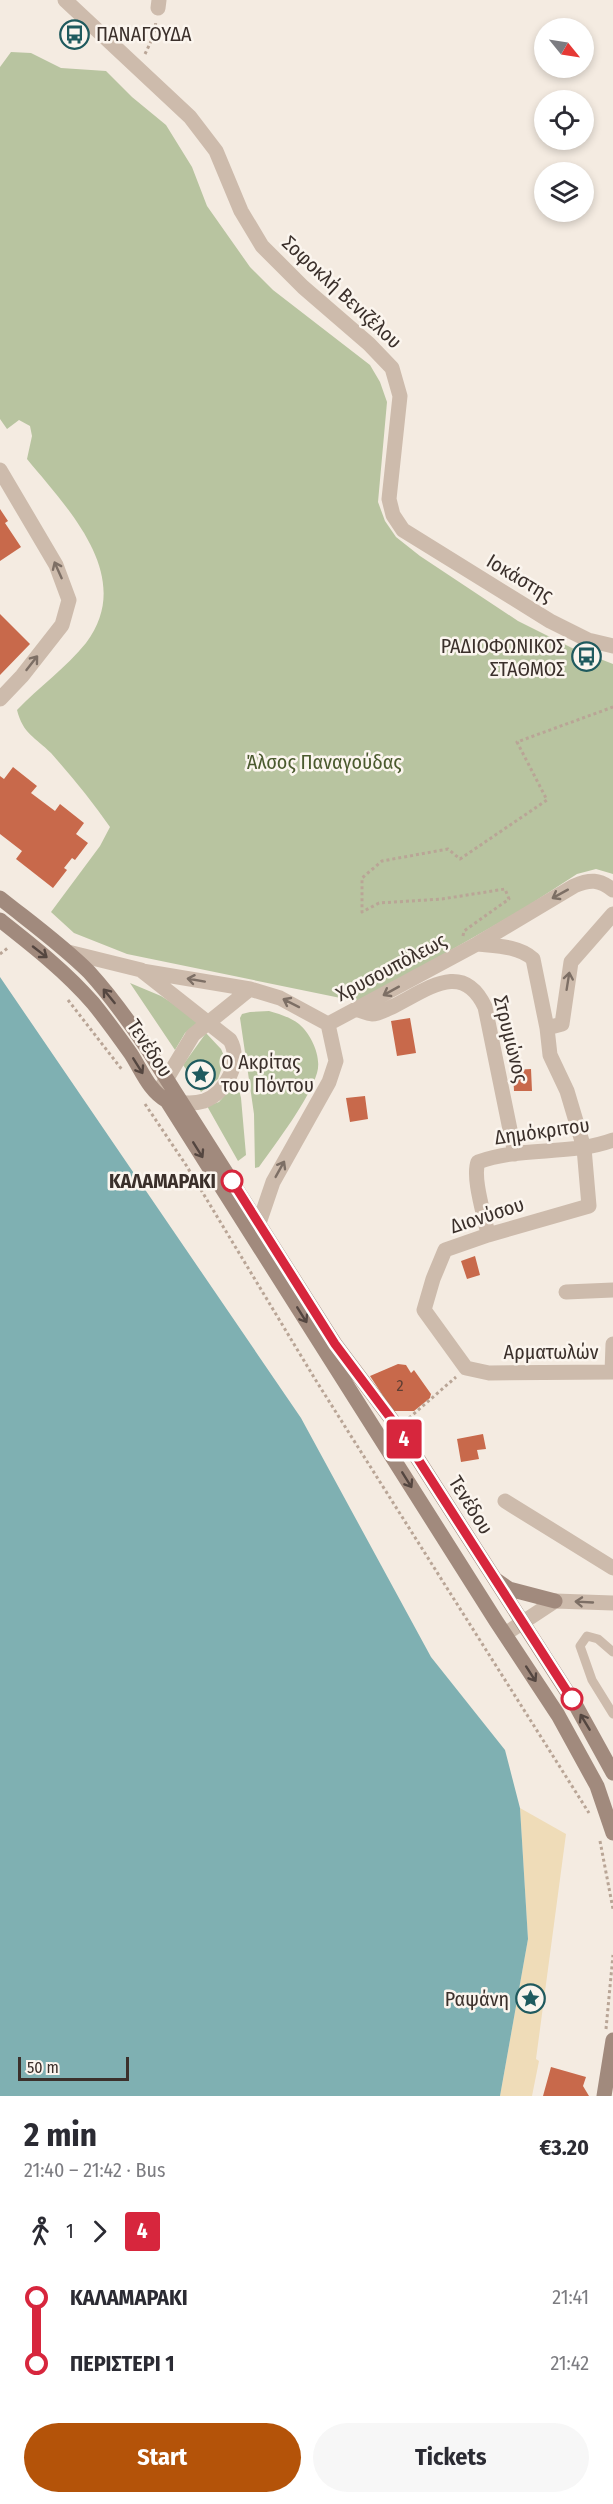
<!DOCTYPE html>
<html lang="en">
<head>
<meta charset="utf-8">
<style>
	:root { --surface:#fff; --page:#f7f7f7; --text:#2b2b33; --muted:#7c7c81; --accent:#b45309 }
	body { margin:0; font-family:"Fira Sans Condensed",sans-serif; background:var(--page); color:var(--text); height:100vh; display:flex; flex-direction:column; font-size:22px; white-space:nowrap }
	* { box-sizing:border-box; margin:0 }
	p { font-size:20px; color:var(--muted) }
	.icon { flex:none; width:33px; height:33px; fill:none; stroke:currentColor; stroke-width:2; stroke-linecap:round; stroke-linejoin:round }
	.map { position:relative; height:2096px; overflow:hidden }
	.side { display:flex; flex-direction:column; background:var(--surface); flex:1 }
	.side>* { flex:none }
	.badge { padding:0 12px; border-radius:4px; font-size:21px; line-height:39px }
	.needle { width:39px; rotate:120deg }
	.buttons { position:absolute; left:534px; top:18px; display:grid; gap:12px }
	.buttons a { display:grid; place-items:center; width:60px; height:60px; border-radius:50%; background:var(--surface); box-shadow:0 3px 9px #0003; font-size:30px }
	.scale { position:absolute; left:18px; bottom:15px; width:111px; box-sizing:border-box; padding-left:6px; border:3px solid #3b302b; border-top:0; font-size:16px; line-height:21px; white-space:nowrap; color:#3b302b; -webkit-text-stroke:4px #fbf5ee; paint-order:stroke }
	.map>.badge { position:absolute; translate:-50% -50%; box-shadow:0 0 0 3px #fff }
	.legs { display:flex; align-items:center; gap:9px; height:66px; padding:0 24px; font-size:20px }
	.legs p { margin-inline-start:auto }
	.headline { display:flex; align-items:center; justify-content:space-between; height:102px; padding:0 24px }
	h1 { font-size:33px; font-weight:700; line-height:45px }
	.primary-button { display:flex; gap:12px; margin-top:auto; padding:12px 24px }
	.primary-button a { flex:1; height:69px; border-radius:36px; background:var(--accent); color:#fff; font-size:24px; font-weight:700; line-height:69px; text-align:center }
	.primary-button a+a { background:var(--page); color:var(--text) }
	ul { padding:0 24px; list-style:none }
	li { display:flex; align-items:center; gap:21px; height:66px; font-size:22px }
	li i { display:grid; place-items:center; width:9px; height:100%; margin:0 8px; background:currentColor }
	li i::after { content:''; width:15px; height:15px; margin:-8px; border:4px solid; border-radius:50%; background:var(--surface) }
	li p { margin-inline-start:auto }
	li:first-child i { background:linear-gradient(#0000 50%,currentColor 0) }
	li:last-child i { background:linear-gradient(currentColor 50%,#0000 0) }
	.map>svg:first-child { display:block }
	.green { fill:#b8c4a0 }
	.sand { fill:#efdcb8 }
	.water { fill:#7fb0b2 }
	.building { fill:#c8694b }
	.lines { fill:none; stroke-linecap:round; stroke-linejoin:round }
	.path { stroke:#b9a596; stroke-width:3; stroke-dasharray:3 3; stroke-linecap:butt }
	.service { stroke:#cdbbac; stroke-width:9 }
	.minor { stroke:#cdbbac; stroke-width:15 }
	.tertiary { stroke:#cdbbac; stroke-width:15 }
	.secondary { stroke:#a18a7d; stroke-width:15 }
	.oneway { stroke:#7d6f65 }
	.oneway2 { stroke:#544640 }
	.line-1-casing { stroke:#fff; stroke-width:14 }
	.line-1 { stroke:#d7263d; stroke-width:9 }
	.stop-1-dot { fill:#fff; stroke:#d7263d; stroke-width:3 }
	.labels { text-anchor:middle; stroke-width:5; stroke-linejoin:round; paint-order:stroke }
	.number-label { font-size:16px; fill:#5e3e33 }
	.poi-label { font-size:20px; fill:#3b302b; stroke:#fbf5ee; text-anchor:start }
	.street-label { font-size:20px; fill:#3b302b; stroke:#fbf5ee }
	.park-label { font-size:20px; fill:#4a5a2e; stroke:#fbf5ee }
	.stop-label { font-size:20px; font-weight:bold; fill:#3b302b; stroke:#fbf5ee; text-anchor:end }
</style>
</head>
<body>
<div class="map">
<svg width="613" height="2096" viewBox="0 0 613 2096">
	<rect width="100%" height="100%" fill="#f4ebe1"/>
	<path class="green" d="M 11,52 L 31,53 L 61,68 L 106,71 L 132,97 L 166,125 L 192,167 L 207,206 L 250,267 L 273,290 L 370,365 L 380,382 L 387,402 L 378,502 L 385,521 L 396,537 L 420,556 L 518,621 L 572,648 L 613,664 L 613,874 L 596,869 L 577,874 L 523,909 L 360,1002 L 127,954 L 74,933 L 51,912 L 100,846 L 110,827 C 92,801 72,777 51,753 C 35,737 23,734 17,710 C 39,687 66,668 86,643 C 136,577 68,509 27,459 L 32,436 L 30,426 L 19,420 L 7,429 L 0,419 L 0,67 Z
		M 130,983 L 161,996 L 201,1021 L 185,1033 L 175,1050 Z
		M 269,1011 C 279,1014 290,1017 299,1024 C 311,1034 322,1057 317,1073 C 309,1100 276,1143 259,1167 L 255,1168 L 254,1114 L 240,1018 L 242,1014 L 250,1012 Z
		M 206,1033 L 221,1049 L 225,1058 L 218,1079 L 201,1092 L 194,1081 L 206,1076 L 198,1067 L 195,1068 L 195,1074 L 191,1076 L 183,1065 Z
		M 237,1081 L 241,1098 L 246,1155 L 238,1161 L 207,1106 L 219,1102 Z"/>
	<path class="sand" d="M 520,1808 L 566,1834 L 536,2059 L 539,2061 L 532,2096 L 500,2096 L 528,1939 Z"/>
	<path class="water" d="M 0,977 L 301,1418 L 431,1657 L 505,1750 L 520,1808 L 528,1939 L 500,2096 L 0,2096 Z"/>
	<path class="building" d="M 0,509 L 8,521 L 5,523 L 21,547 L 0,561 Z
		M 0,614 L 30,644 L 0,675 Z
		M 13,767 L 37,786 L 31,793 L 55,811 L 60,804 L 84,823 L 76,834 L 88,843 L 75,860 L 72,858 L 64,868 L 67,870 L 53,888 L 16,859 L 22,851 L 0,834 L 0,776 L 4,779 Z
		M 410,1018 L 416,1053 L 397,1056 L 391,1021 Z
		M 531,1069 L 532,1091 L 514,1091 L 513,1070 Z
		M 365,1096 L 368,1119 L 350,1122 L 346,1098 Z
		M 475,1256 L 480,1275 L 467,1279 L 461,1261 Z
		M 398,1364 L 406,1365 L 411,1373 L 414,1370 L 431,1394 L 430,1398 L 414,1411 L 393,1411 L 370,1376 Z
		M 483,1434 L 486,1449 L 477,1450 L 479,1459 L 461,1462 L 457,1439 Z
		M 551,2067 L 586,2077 L 583,2086 L 589,2096 L 543,2096 Z"/>
	<g class="lines">
		<path class="path" d="M 145,54 L 154,35 L 156,21
			M 463,936 L 464,931 L 509,899 L 505,889 L 442,899 L 379,903 L 362,912 L 362,878 L 382,861 L 448,849 L 460,859 L 547,800 L 517,742 L 613,707
			M 0,954 L 9,947
			M 68,1000 L 123,1071
			M 145,1104 L 186,1165 L 315,1379 L 589,1813
			M 409,1418 L 456,1377
			M 600,1841 L 613,1909
			M 606,2029 L 613,1955"/>
		<path class="service" d="M 613,1652 L 598,1639 L 587,1636 L 580,1646 L 592,1680 L 613,1714"/>
		<path class="minor" d="M 158,8 L 159,0
			M 0,470 L 56,565 L 69,600 L 62,625 L 22,676 L 0,699
			M 477,944 C 496,946 519,946 533,959 L 547,1028 L 550,1055 L 567,1091 L 584,1148 L 589,1206 L 488,1235 L 445,1250 L 433,1279 L 424,1310 L 466,1368 L 489,1373 L 613,1372
			M 68,952 L 141,970 L 230,1040 C 242,1061 227,1092 204,1101 C 194,1104 181,1103 171,1101
			M 142,971 L 250,989 L 280,998 L 328,1024
			M 358,1010 C 362,1011 367,1013 372,1014 C 379,1014 387,1009 394,1006 C 428,989 463,960 485,1007 L 515,1154
			M 328,1024 L 477,944 L 574,886 C 590,879 599,879 613,890
			M 547,1028 L 562,1024 L 571,962 L 613,914
			M 161,1088 L 193,1035 L 250,989
			M 259,1223 L 273,1182 L 329,1082 L 336,1061 L 328,1024
			M 488,1235 C 485,1217 472,1178 478,1162 C 521,1146 570,1156 613,1140
			M 566,1292 L 613,1290
			M 612,1372 L 613,1344
			M 505,1501 L 613,1568"/>
		<path class="tertiary" d="M 65,0 L 190,117 L 216,151 L 241,211 L 262,246 L 303,287 L 369,344 L 392,368 L 400,396 L 389,499 L 393,515 L 403,530 L 550,621 L 588,640 L 613,646
			M 505,1634 L 555,1601 L 613,1603"/>
		<path class="secondary" d="M 0,898 C 30,922 62,945 89,972 C 110,995 128,1020 145,1045 L 335,1344 L 398,1428 L 575,1704 L 613,1773
			M 0,920 C 33,946 65,971 93,1003 C 106,1019 119,1037 131,1054 C 142,1071 149,1091 167,1101 L 496,1621 L 558,1715 L 597,1786 L 613,1833
			M 496,1580 L 509,1589 L 555,1601
			M 604,2096 L 613,2040"/>
	</g>
	<defs><path id="oneway-shaft" d="M-6 0H5M1.5-3L5.5 0L1.5 3" fill="none" stroke-width="1.6" stroke-linecap="round" stroke-linejoin="round" transform="scale(1.5)"/></defs>
	<g class="oneway">
		<use href="#oneway-shaft" transform="translate(58 570) rotate(-114)"/>
		<use href="#oneway-shaft" transform="translate(32 663) rotate(-52)"/>
		<use href="#oneway-shaft" transform="translate(560 894) rotate(151)"/>
		<use href="#oneway-shaft" transform="translate(196 980) rotate(-170)"/>
		<use href="#oneway-shaft" transform="translate(568 981) rotate(-81)"/>
		<use href="#oneway-shaft" transform="translate(391 991) rotate(151)"/>
		<use href="#oneway-shaft" transform="translate(291 1003) rotate(-153)"/>
		<use href="#oneway-shaft" transform="translate(280 1169) rotate(-61)"/>
		<use href="#oneway-shaft" transform="translate(584 1602) rotate(-177)"/>
	</g>
	<g class="oneway2">
		<use href="#oneway-shaft" transform="translate(40 952) rotate(38)"/>
		<use href="#oneway-shaft" transform="translate(109 996) rotate(-129)"/>
		<use href="#oneway-shaft" transform="translate(138 1066) rotate(58)"/>
		<use href="#oneway-shaft" transform="translate(198 1150) rotate(58)"/>
		<use href="#oneway-shaft" transform="translate(302 1315) rotate(58)"/>
		<use href="#oneway-shaft" transform="translate(407 1480) rotate(58)"/>
		<use href="#oneway-shaft" transform="translate(531 1674) rotate(57)"/>
		<use href="#oneway-shaft" transform="translate(585 1722) rotate(-121)"/>
	</g>
	<g class="lines">
		<defs>
			<path id="line-1" d="M 232,1181 L 335,1344 L 398,1428 L 572,1699"/>
		</defs>
		<use href="#line-1" class="line-1-casing"/>
		<use href="#line-1" class="line-1"/>
	</g>
	<defs>
		<symbol id="bus-ring" viewBox="-11 -11 22 22"><circle r="9.5" fill="#fbf5ee" stroke="#1f5a5e" stroke-width="1.5"/><path d="M-5-6H5V4H4V6H2V4H-2V6H-4V4H-5ZM-3.5-4V0h7V-4ZM-3.5 1.2v1.5H-2V1.2ZM2 1.2v1.5H3.5V1.2Z" fill="#1f5a5e"/></symbol>
		<symbol id="sight-ring" viewBox="-11 -11 22 22"><circle r="9.5" fill="#fbf5ee" stroke="#1f5a5e" stroke-width="1.5"/><path d="M0-6L1.8-2.2L6-1.7L2.9 1.2L3.7 5.4L0 3.3L-3.7 5.4L-2.9 1.2L-6-1.7L-1.8-2.2Z" fill="#1f5a5e"/></symbol>
	</defs>
	<g fill-rule="evenodd">
		<use href="#bus-ring" x="58" y="18" width="33" height="33"/>
		<use href="#bus-ring" x="570" y="640" width="33" height="33"/>
		<use href="#sight-ring" x="184" y="1058" width="33" height="33"/>
		<use href="#sight-ring" x="514" y="1982" width="33" height="33"/>
	</g>
	<g class="stop-1-dot">
		<circle cx="232" cy="1181" r="10"/>
		<circle cx="572" cy="1699" r="10"/>
	</g>
	<g class="labels">
		<g class="number-label">
			<text x="400" y="1391">2</text>
		</g>
		<g class="poi-label">
			<text x="96" y="41">ΠΑΝΑΓΟΥΔΑ</text>
			<text x="565" y="653" text-anchor="end">ΡΑΔΙΟΦΩΝΙΚΟΣ<tspan x="565" dy="23">ΣΤΑΘΜΟΣ</tspan></text>
			<text x="221" y="1069">Ο Ακρίτας<tspan x="221" dy="23">του Πόντου</tspan></text>
			<text x="509" y="2006" text-anchor="end">Ραψάνη</text>
		</g>
		<g class="street-label">
			<text transform="translate(342 292) rotate(43)" y="7">Σοφοκλή Βενιζέλου</text>
			<text transform="translate(520 578) rotate(31)" y="7">Ιοκάστης</text>
			<text transform="translate(391 967) rotate(-28)" y="7">Χρυσουπόλεως</text>
			<text transform="translate(511 1039) rotate(76)" y="7">Στρυμώνος</text>
			<text transform="translate(150 1048) rotate(56)" y="7">Τενέδου</text>
			<text transform="translate(542 1131) rotate(-8)" y="7">Δημόκριτου</text>
			<text transform="translate(487 1215) rotate(-18)" y="7">Διονύσου</text>
			<text x="551" y="1359">Αρματωλών</text>
			<text transform="translate(471 1505) rotate(58)" y="7">Τενέδου</text>
		</g>
		<g class="park-label">
			<text x="324" y="769">Άλσος Παναγούδας</text>
		</g>
		<g class="stop-label">
			<text x="216" y="1188">ΚΑΛΑΜΑΡΑΚΙ</text>
		</g>
	</g>
</svg>
<div class="buttons">
<a><svg class="needle" viewBox="-14 -14 28 28"><path d="M0-13l5 13h-10z" fill="#e53935"/><path d="M0 13l5-13h-10z" fill="#7c7c81"/></svg></a>
<a><svg class="icon" aria-label="locate" viewBox="0 0 24 24"><circle cx="12" cy="12" r="6"/><path d="M12 2v4M12 18v4M2 12h4M18 12h4"/></svg></a>
<a><svg class="icon" aria-label="layers" viewBox="0 0 24 24"><path d="M12 4l9 5-9 5-9-5zM3 14l9 5 9-5"/></svg></a>
</div>
<div class="scale">50 m</div>
<b class="badge" style="left:404px;top:1439px;background:#d7263d;color:#fff">4</b>
</div>
<section class="side">
<div class="headline"><div><h1>2 min</h1><p>21:40 – 21:42 · Bus</p></div><b>€3.20</b></div>
<div class="legs"><svg class="icon" aria-label="walk" viewBox="0 0 24 24"><circle cx="13" cy="4" r="2"/><path d="M13 8l-2 6 4 7M11 14l-3 7M7 12l3-4h3l4 4"/></svg>1<svg class="icon" aria-label="forward" viewBox="0 0 24 24"><path d="M9 5l7 7-7 7"/></svg><b class="badge" style="background:#d7263d;color:#fff">4</b></div>
<ul>
<li><i style="color:#d7263d"></i><b>ΚΑΛΑΜΑΡΑΚΙ</b><p>21:41</p></li>
<li><i style="color:#d7263d"></i><b>ΠΕΡΙΣΤΕΡΙ 1</b><p>21:42</p></li>
</ul>
<div class="primary-button"><a>Start</a><a>Tickets</a></div>
</section>
</body>
</html>
